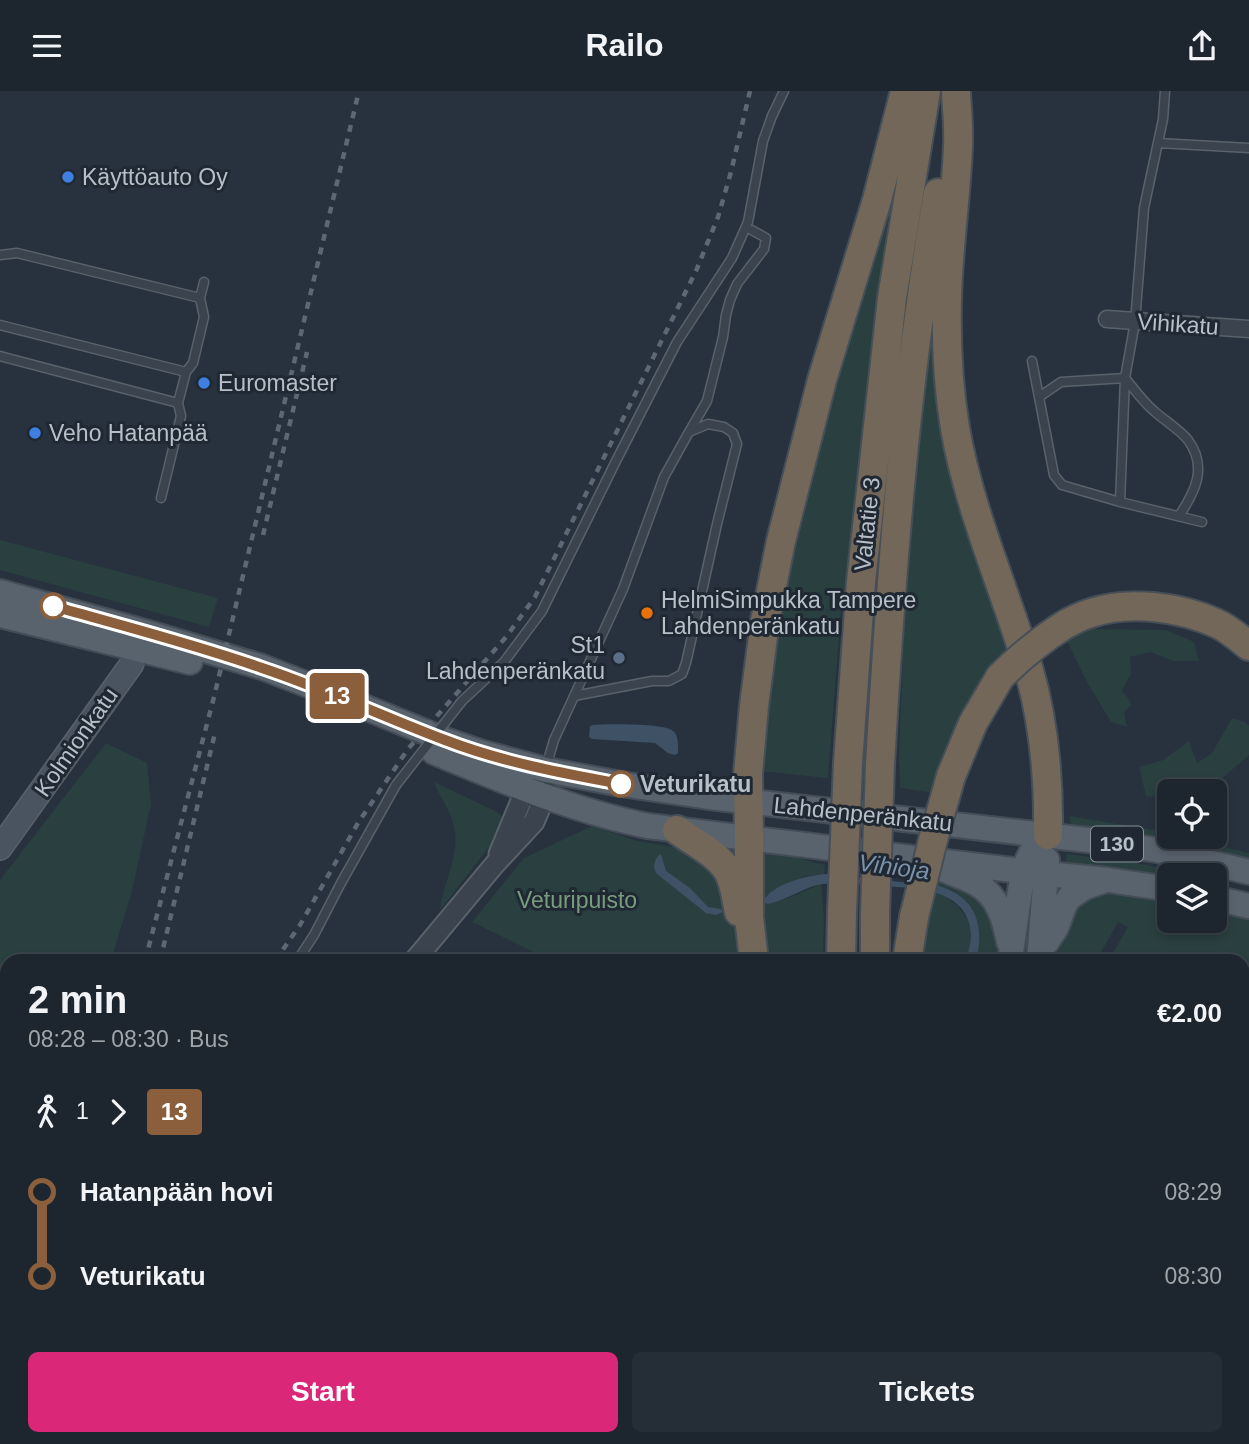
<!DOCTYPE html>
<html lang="en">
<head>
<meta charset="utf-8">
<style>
	:root { --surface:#1d262e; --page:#252e36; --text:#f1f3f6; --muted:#a0a5aa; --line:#3b434a; --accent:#db2777 }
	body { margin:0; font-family:Arial,sans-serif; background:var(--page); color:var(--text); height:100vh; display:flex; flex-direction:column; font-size:26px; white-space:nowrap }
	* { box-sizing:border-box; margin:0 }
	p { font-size:23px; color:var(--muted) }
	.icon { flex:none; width:38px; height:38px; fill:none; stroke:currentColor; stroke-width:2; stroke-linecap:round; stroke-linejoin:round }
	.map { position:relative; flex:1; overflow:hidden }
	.side { position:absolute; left:0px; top:863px; width:1250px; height:492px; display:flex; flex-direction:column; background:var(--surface); border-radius:21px 21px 0 0; box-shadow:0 4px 10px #0003,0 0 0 2px var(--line) }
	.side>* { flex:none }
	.badge { padding:0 14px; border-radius:5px; font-size:24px; line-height:46px }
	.buttons { position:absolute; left:1157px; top:688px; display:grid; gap:14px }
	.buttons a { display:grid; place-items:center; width:70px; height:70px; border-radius:10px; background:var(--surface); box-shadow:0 4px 10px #0003,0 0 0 2px var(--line); font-size:35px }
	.map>.badge { position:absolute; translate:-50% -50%; box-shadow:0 0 0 4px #fff }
	.legs { display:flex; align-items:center; gap:10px; height:77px; padding:0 28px; font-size:23px }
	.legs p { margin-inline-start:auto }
	.overview { display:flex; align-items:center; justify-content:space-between; height:119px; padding:0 28px }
	h1 { font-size:38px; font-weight:800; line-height:52px }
	.button { display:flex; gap:14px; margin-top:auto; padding:14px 28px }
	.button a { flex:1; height:80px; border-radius:10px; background:var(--accent); color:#fff; font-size:28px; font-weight:800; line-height:80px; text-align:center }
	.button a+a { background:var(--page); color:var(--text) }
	ul { padding:0 28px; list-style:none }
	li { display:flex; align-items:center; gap:24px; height:84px; font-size:26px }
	li i { display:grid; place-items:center; width:10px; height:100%; margin:0 9px; background:currentColor }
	li i::after { content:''; width:18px; height:18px; margin:-9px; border:5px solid; border-radius:50%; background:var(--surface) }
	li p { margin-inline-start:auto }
	li:first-child i { background:linear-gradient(#0000 50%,currentColor 0) }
	li:last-child i { background:linear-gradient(currentColor 50%,#0000 0) }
	header { display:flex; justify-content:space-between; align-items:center; height:91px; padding:0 28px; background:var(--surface); font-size:32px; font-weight:800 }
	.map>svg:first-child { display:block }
	.green { fill:#2a3f40 }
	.water { fill:#3f5165 }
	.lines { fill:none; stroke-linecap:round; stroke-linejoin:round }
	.service-casing { stroke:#59626b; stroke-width:11 }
	.minor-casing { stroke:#59626b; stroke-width:19 }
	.tertiary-casing { stroke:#59626b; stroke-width:23 }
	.secondary-casing { stroke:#59626b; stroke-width:26 }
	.primary-casing { stroke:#444d57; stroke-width:28 }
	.motorway-casing { stroke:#464f58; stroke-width:32 }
	.service { stroke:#3b444e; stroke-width:8 }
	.minor { stroke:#3b444e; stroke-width:16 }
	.tertiary { stroke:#3b444e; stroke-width:19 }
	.secondary { stroke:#4a5360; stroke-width:23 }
	.primary { stroke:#59636e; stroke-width:24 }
	.motorway { stroke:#736759; stroke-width:28 }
	.rail { stroke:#5e6874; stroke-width:4.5; stroke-dasharray:7 7; stroke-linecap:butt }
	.service-bridge-casing { stroke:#59626b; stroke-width:11; stroke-linecap:butt }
	.motorway-bridge-casing { stroke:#464f58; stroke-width:32; stroke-linecap:butt }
	.service-bridge { stroke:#3b444e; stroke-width:8 }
	.motorway-bridge { stroke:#736759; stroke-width:28 }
	.line-1-casing { stroke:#fff; stroke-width:16 }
	.line-1 { stroke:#8b5e3c; stroke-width:10 }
	.shop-dot { fill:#3f7fe0; stroke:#202933; stroke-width:2.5 }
	.stop-1-dot { fill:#fff; stroke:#8b5e3c; stroke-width:3.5 }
	.food-dot { fill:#e8710a; stroke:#202933; stroke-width:2.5 }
	.service-dot { fill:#5c6f8a; stroke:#202933; stroke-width:2.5 }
	.labels { text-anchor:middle; stroke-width:6; stroke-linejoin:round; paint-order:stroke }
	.shield { fill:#202933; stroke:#8a929b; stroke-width:2 }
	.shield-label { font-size:21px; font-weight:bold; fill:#b7bfc8 }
	.poi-label { font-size:23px; fill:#b7bfc8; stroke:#202933; text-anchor:start }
	.street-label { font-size:23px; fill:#b7bfc8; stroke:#202933 }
	.stop-label { font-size:23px; font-weight:bold; fill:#b7bfc8; stroke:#202933; text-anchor:start }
	.park-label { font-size:23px; fill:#789c7e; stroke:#202933 }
	.water-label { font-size:24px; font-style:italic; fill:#7b91a9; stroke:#202933 }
</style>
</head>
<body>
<header><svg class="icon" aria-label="menu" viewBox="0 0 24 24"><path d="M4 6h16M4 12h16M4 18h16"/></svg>Railo<svg class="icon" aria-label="share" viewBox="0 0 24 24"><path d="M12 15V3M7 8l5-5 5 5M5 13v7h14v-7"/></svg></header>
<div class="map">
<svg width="1249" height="1353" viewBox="0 0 1249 1353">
	<rect width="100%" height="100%" fill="#27323e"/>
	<path class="green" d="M 893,97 L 877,208 L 853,433 L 841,518 L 828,687 L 760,680 C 770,596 779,512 797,429 C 823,317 859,207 893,97 Z
		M 936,214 L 1014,558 L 935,702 L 900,697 L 899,660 L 909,414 L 929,242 Z
		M 0,449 L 218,507 L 209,536 L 0,479 Z
		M 1092,538 L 1166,539 L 1194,551 L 1199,570 L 1173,570 L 1150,561 L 1130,566 L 1131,583 L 1122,599 L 1132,613 L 1124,621 L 1127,636 L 1111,631 L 1088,593 L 1065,546 Z
		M 1232,627 L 1245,631 L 1249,635 L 1249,664 L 1220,689 L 1191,700 L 1169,700 L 1169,707 L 1146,705 L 1139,676 L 1163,669 L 1189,650 L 1197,672 L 1212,662 Z
		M 106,652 L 147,672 L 151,713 L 132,800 L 111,870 L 7,870 L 7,882 L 0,880 L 0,789 Z
		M 434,691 L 495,720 L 503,726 L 494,750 L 440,819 C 443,790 462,762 453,732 C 449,717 439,705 434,691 Z
		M 1070,725 L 1159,740 L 1169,742 L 1169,746 L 1182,746 L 1249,762 L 1249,771 L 1079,738 L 1070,733 Z
		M 592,735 L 637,750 L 684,758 L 716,778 L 734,823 L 739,870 L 552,870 L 472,831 L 524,767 Z
		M 756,760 L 782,763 L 825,774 L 824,783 L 805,785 L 774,799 L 768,813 L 786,808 L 821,793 L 824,828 L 823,870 L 764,870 Z
		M 1067,763 L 1131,771 L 1197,784 L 1169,784 L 1169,788 L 1065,774 Z
		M 934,788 L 948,791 L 969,800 L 985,812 L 998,841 L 999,870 L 976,870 L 978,861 L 960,804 L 951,799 L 932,794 Z
		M 930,800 C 951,804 973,825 971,848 C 970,855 968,863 966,870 L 914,870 Z
		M 1119,801 L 1169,808 L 1169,830 L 1214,830 L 1215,817 L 1249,824 L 1249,958 L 1243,962 L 1242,870 L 1108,870 L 1128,836 L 1118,831 L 1096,870 L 1057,870 L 1059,853 L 1069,820 L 1089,806 Z
		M 1249,1234 L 1249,1353 L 1163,1353 L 1162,1348 L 1242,1348 L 1243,1240 Z
		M 723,1348 L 790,1348 L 791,1353 L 730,1353 Z"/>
	<path class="water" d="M 593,634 C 607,633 663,632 673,640 C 679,645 678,655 678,662 L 675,664 L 668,662 L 655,652 L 592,648 L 589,646 L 590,635 Z
		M 661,763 L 666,780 L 690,797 L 708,816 L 721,818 L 723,821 L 716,824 L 706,822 L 657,783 C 652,777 654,767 661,763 Z
		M 826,783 L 939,795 C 976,806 985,834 976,870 L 966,870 C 968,861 971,852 971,843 C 968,795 911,797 876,795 C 859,794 834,790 817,794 C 802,798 788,808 772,812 L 768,813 L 763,811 C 771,793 808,784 826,783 Z"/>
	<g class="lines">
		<defs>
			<path id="service" d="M 1158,52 L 1249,57
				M 0,164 L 17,162 L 200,207 L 204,191
				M 0,234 L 186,281
				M 0,265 L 178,312
				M 1032,270 L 1054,384 L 1062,394 L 1120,411 L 1125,287 L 1135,231 L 1144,117 L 1163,28 L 1165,0
				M 1039,306 L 1061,291 L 1125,287 C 1134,298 1143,311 1154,320 C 1165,330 1179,338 1188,349 C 1208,376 1195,401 1179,425
				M 689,341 L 707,310 L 723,246 L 726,224 L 730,209 L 737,193 L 764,158 L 766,147 L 746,136
				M 161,407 L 181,325 L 178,312 L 186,281 L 193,272 L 204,226 L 200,207
				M 1120,411 L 1202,431
				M 462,610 L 504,571 L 542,520 L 616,370 L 677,251 L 732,167 L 748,131 L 763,50 L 772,25 L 784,0
				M 546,676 L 554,649 L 623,498 L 664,386 L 689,341 L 708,333 L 724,336 L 733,342 L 737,353 L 717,433 L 686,572 L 682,583 L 669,590 L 652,590 L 574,605
				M 297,870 L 314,844 L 341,792 L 396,694
				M 0,901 L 7,904
				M 0,1068 L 5,1070
				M 1021,1348 L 1021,1353
				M 1091,1348 L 1091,1353
				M 1117,1348 L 1117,1353
				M 71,1353 L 72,1348"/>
			<path id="minor" d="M 1107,228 L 1249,238
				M 543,1348 L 548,1353
				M 1126,1353 L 1143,1352"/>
			<path id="tertiary" d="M 499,763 L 526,698 L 535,690
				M 414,870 L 495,773 L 534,731 L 545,705 L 545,694
				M 147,1353 L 148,1348"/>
			<path id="secondary" d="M 0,757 L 131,574 L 144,542"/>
			<path id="primary" d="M 0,501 L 145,541 L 262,576 L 342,607 L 445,649 L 483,662 L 546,679 L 621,693 L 709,706 L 1097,750 L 1157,759 L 1249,781
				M 0,524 L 190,571
				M 434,661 C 503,690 574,720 648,735 L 1046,783 L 1108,789 L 1169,798
				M 945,779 C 956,784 967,787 977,793 C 999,806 1004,828 1009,851
				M 1214,807 L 1249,815
				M 1046,852 L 1056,837 L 1065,813 L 1070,806 L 1085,796 L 1103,790
				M 1010,870 C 1012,853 1015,836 1017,819 C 1022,792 1022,760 1048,744
				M 1039,870 L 1047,769
				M 931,1353 L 932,1348
				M 959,1353 L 960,1348"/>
			<path id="motorway" d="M 956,2 C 957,20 959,38 958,55 C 956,107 948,158 947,209 C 946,251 948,295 955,337 C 969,419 1004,496 1028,576 C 1044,630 1049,687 1048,744
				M 1066,533 C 1074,529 1083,524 1091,522 C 1130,509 1181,516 1218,533 C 1229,538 1239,547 1249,555
				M 848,672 L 861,491 L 892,207 L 926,0
				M 880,674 C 891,483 905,291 938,102
				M 951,685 L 973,632 L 1000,586
				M 677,739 C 694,752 719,763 729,782 C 735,794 736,808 739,821
				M 754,870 L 749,826 L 749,747 L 748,683 L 754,615 L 765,530 L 781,450 L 822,289 L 877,109 L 905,0
				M 841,870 L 842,821
				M 875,870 L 875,822
				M 907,870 L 914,826
				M 807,1348 L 808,1353
				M 832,1353 L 832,1348
				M 866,1353 L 866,1348"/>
		</defs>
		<use href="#service" class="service-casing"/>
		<use href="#minor" class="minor-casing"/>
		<use href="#tertiary" class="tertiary-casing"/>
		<use href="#secondary" class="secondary-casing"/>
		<use href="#primary" class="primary-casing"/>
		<use href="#motorway" class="motorway-casing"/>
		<use href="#service" class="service"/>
		<use href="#minor" class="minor"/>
		<use href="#tertiary" class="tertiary"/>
		<use href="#secondary" class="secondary"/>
		<use href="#primary" class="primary"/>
		<use href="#motorway" class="motorway"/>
		<path class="rail" d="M 263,444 L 307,261
			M 145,870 L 214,606 L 359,0
			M 160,870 L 215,642
			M 275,870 L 300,834 L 358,732 L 408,658 L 506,546 L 535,506 L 696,180 L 718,126 L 731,81 L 750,0
			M 0,1263 L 7,1246
			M 0,1288 L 7,1271
			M 0,1351 L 7,1331
			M 52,1353 L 53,1348"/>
		<defs>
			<path id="service-bridge" d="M 396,694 L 462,610"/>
			<path id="motorway-bridge" d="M 1000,586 C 1021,565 1042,548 1066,533
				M 842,821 L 848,672
				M 875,822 L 880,674
				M 914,826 L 933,749 L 951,685"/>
		</defs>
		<use href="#service-bridge" class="service-bridge-casing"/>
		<use href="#motorway-bridge" class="motorway-bridge-casing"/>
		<use href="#service-bridge" class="service-bridge"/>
		<use href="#motorway-bridge" class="motorway-bridge"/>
	</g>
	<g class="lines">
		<defs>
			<path id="line-1" d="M 53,515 C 123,535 194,553 262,577 C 325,598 384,626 445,649 C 502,671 561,682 621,693"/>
		</defs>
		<use href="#line-1" class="line-1-casing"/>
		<use href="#line-1" class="line-1"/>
	</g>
	<g class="shop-dot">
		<circle cx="68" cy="86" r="7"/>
		<circle cx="204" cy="292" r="7"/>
		<circle cx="35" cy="342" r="7"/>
	</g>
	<g class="stop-1-dot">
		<circle cx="53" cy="515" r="12"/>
		<circle cx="621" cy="693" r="12"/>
	</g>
	<circle class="food-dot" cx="647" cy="522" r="7"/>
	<circle class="service-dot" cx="619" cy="567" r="7"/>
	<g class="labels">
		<rect class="shield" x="1091" y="735.5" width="52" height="35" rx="5"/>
		<g class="shield-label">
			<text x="1117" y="760">130</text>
		</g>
		<g class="poi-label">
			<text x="82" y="94">Käyttöauto Oy</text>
			<text x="218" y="300">Euromaster</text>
			<text x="49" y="350">Veho Hatanpää</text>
			<text x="661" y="517">HelmiSimpukka Tampere<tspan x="661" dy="26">Lahdenperänkatu</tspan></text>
			<text x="605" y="562" text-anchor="end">St1<tspan x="605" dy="26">Lahdenperänkatu</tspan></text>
		</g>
		<g class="street-label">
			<text transform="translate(1178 233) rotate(4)" y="8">Vihikatu</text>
			<text transform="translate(867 433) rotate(-84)" y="8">Valtatie 3</text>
			<text transform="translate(76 651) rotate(-55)" y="8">Kolmionkatu</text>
			<text transform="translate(863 723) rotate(6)" y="8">Lahdenperänkatu</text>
		</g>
		<g class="stop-label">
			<text x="640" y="701">Veturikatu</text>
		</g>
		<g class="park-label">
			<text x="577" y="817">Veturipuisto</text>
		</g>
		<g class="water-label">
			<text transform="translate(894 776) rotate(7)" y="8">Vihioja</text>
		</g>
	</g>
</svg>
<div class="buttons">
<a><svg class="icon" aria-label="locate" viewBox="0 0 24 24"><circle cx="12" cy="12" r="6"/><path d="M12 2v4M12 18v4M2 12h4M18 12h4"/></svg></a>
<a><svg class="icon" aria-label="layers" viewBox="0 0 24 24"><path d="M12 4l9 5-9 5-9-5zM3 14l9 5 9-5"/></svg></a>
</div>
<b class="badge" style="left:337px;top:605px;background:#8b5e3c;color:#fff">13</b>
<section class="side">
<div class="overview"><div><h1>2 min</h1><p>08:28 – 08:30 · Bus</p></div><b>€2.00</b></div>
<div class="legs"><svg class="icon" aria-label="walk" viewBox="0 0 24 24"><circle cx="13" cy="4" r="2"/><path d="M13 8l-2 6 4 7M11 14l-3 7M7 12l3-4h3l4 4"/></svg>1<svg class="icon" aria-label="forward" viewBox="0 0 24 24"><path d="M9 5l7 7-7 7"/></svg><b class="badge" style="background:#8b5e3c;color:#fff">13</b></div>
<ul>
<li><i style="color:#8b5e3c"></i><b>Hatanpään hovi</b><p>08:29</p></li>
<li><i style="color:#8b5e3c"></i><b>Veturikatu</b><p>08:30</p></li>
</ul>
<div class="button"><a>Start</a><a>Tickets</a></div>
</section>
</div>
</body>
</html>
